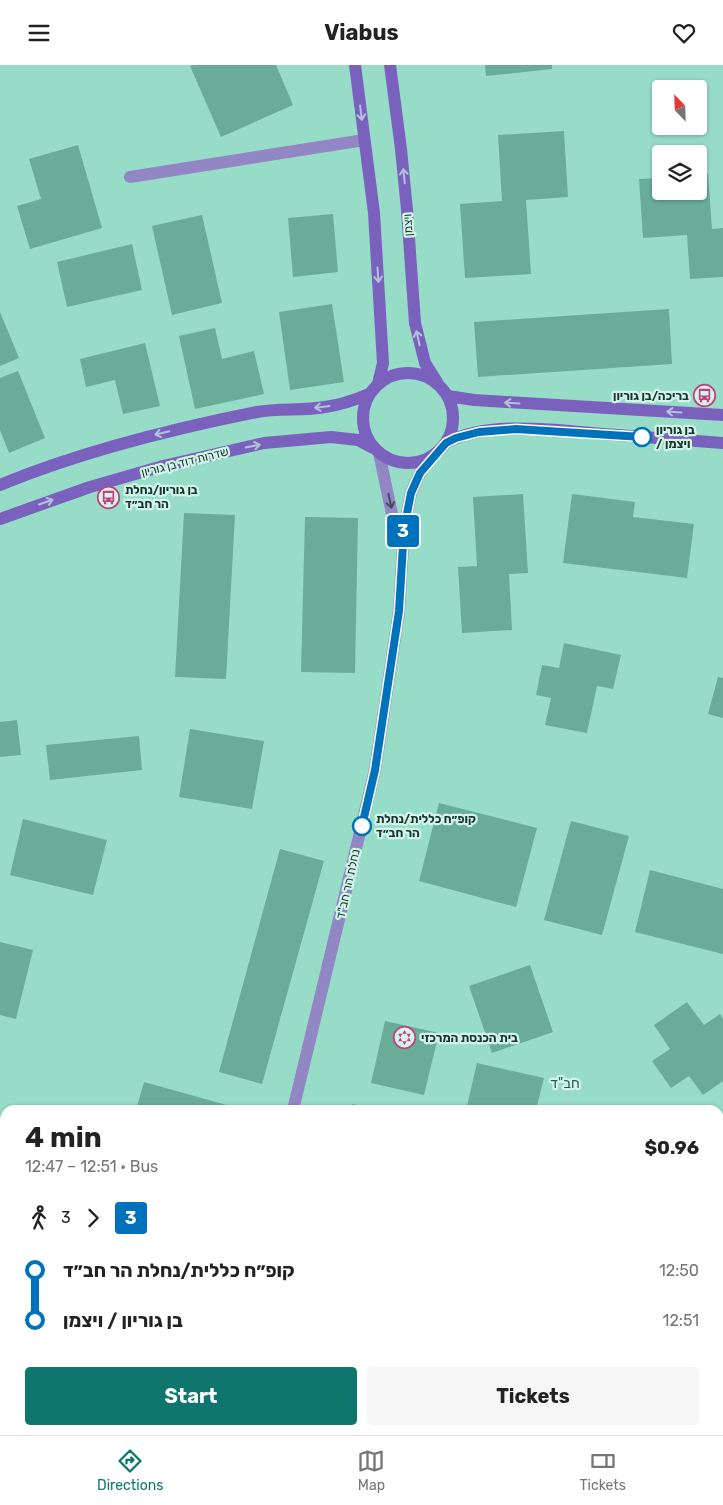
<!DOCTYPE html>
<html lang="en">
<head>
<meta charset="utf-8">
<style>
	:root { --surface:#fff; --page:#f6f6f6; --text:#222; --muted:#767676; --line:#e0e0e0; --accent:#0f766e }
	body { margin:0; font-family:Rubik,Heebo,sans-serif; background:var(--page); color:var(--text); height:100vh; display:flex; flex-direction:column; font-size:19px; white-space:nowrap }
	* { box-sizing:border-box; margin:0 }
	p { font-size:16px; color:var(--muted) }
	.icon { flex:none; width:28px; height:28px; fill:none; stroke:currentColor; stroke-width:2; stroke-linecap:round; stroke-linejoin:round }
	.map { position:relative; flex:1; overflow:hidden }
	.drawer { position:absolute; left:0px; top:1040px; width:724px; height:330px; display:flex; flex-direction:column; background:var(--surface); border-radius:15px 15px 0 0; box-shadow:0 1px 4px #0004 }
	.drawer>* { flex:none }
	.badge { padding:0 10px; border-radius:4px; font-size:18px; line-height:32px }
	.needle { width:32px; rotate:337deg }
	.tools { position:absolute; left:652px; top:15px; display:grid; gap:10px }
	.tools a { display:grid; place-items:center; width:55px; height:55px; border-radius:5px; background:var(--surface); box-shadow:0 1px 4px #0004; font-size:25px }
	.map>.badge { position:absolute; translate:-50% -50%; box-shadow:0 0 0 2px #fff }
	.legs { display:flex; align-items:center; gap:8px; height:55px; padding:0 25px; font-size:16px }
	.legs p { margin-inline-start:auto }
	.summary { display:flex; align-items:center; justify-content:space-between; height:85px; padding:0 25px }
	h1 { font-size:28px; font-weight:700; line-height:38px }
	.primary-button { display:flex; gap:10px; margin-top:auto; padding:10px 25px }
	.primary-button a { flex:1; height:58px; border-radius:5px; background:var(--accent); color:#fff; font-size:20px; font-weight:700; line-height:58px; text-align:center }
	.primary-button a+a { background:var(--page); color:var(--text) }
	ul { padding:0 25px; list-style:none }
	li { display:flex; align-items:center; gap:18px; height:50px; font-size:19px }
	li i { display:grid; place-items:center; width:8px; height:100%; margin:0 6px; background:currentColor }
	li i::after { content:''; width:12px; height:12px; margin:-6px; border:4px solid; border-radius:50%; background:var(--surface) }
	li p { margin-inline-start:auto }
	li:first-child i { background:linear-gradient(#0000 50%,currentColor 0) }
	li:last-child i { background:linear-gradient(currentColor 50%,#0000 0) }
	header { display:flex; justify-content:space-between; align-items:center; height:65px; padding:0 25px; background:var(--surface); font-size:22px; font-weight:700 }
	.menu { display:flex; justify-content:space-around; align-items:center; height:70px; border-top:1px solid var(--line); background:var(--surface); font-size:14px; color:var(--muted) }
	.menu a { display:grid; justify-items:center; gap:2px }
	.menu .active { color:var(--accent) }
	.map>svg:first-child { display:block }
	.building { fill:#69ad99 }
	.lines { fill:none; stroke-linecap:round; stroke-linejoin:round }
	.lane { stroke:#9386c4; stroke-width:12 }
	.street { stroke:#9386c4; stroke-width:12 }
	.secondary { stroke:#7961bd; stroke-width:12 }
	.oneway { stroke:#b4c1da }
	.oneway2 { stroke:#3e4e5b }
	.line-1-casing { stroke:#fff; stroke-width:11 }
	.line-1 { stroke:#0072bc; stroke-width:8 }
	.stop-1-dot { fill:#fff; stroke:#0072bc; stroke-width:2.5 }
	.labels { text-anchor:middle; stroke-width:4.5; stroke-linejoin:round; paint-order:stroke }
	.street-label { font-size:12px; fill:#19362e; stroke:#d3f5e9 }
	.poi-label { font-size:12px; font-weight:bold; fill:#19362e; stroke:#d3f5e9; text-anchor:start }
	.stop-label { font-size:12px; font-weight:bold; fill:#19362e; stroke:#d3f5e9; text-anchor:start }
	.neighbourhood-label { font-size:14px; fill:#1b6452; stroke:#d3f5e9 }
</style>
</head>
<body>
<header><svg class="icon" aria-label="menu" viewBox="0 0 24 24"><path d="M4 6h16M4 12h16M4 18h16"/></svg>Viabus<svg class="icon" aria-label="heart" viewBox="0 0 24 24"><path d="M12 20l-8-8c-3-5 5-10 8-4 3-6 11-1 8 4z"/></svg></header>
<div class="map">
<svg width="723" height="1370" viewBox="0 0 723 1370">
	<rect width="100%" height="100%" fill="#96dcc7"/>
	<path class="building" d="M 193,0 L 276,0 L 293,40 L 221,72 L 190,1 Z
		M 485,0 L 552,0 L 552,4 L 486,11 Z
		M 564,66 L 568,132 L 526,135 L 531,209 L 465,213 L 460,139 L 502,136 L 498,70 Z
		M 78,80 L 102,163 L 30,184 L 17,141 L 41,134 L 29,94 Z
		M 708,109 L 712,164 L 723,163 L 723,212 L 690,214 L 687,170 L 643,173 L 639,114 L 661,113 L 661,126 L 699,126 L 699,110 Z
		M 333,149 L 338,207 L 293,212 L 288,153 Z
		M 202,150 L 222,238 L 172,250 L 152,161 Z
		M 132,179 L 142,225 L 67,242 L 57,197 Z
		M 332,239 L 344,317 L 290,325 L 279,247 Z
		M 669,244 L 672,299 L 478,312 L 474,257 Z
		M 0,247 L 19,293 L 0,301 Z
		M 215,263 L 222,294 L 254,286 L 264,329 L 195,344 L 179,271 Z
		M 145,278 L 160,341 L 123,349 L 115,315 L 86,322 L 80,294 Z
		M 18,306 L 45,373 L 9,388 L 0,365 L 0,313 Z
		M 523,429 L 528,508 L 509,509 L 512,565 L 462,568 L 458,502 L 477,501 L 473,432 Z
		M 572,429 L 635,437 L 633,452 L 694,459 L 687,513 L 563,498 Z
		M 184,448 L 235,450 L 226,614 L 175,612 Z
		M 305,452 L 358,453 L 355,608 L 301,607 Z
		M 564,578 L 621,590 L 613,624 L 597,621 L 587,668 L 545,660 L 551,633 L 536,630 L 542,600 L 559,603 Z
		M 718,612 L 723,613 L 723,653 L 708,649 Z
		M 17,655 L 21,690 L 0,692 L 0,657 Z
		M 190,664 L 264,676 L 252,744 L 179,732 Z
		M 139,671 L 142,705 L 50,715 L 46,680 Z
		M 439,738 L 537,763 L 516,842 L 419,816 Z
		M 23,754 L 107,775 L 93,830 L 10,810 Z
		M 571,756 L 629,771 L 602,870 L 544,855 Z
		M 280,784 L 324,796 L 262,1019 L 219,1007 Z
		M 650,805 L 723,824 L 723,889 L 635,867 Z
		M 0,877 L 33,885 L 16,954 L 0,950 Z
		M 530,900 L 553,967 L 492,988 L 469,921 Z
		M 687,937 L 704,960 L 720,949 L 723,954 L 723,1016 L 703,1030 L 689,1011 L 671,1023 L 652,996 L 670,984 L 654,960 Z
		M 385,956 L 439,968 L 424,1030 L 371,1018 Z
		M 477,998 L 544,1013 L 536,1045 L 466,1045 Z
		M 144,1017 L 241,1044 L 241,1045 L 136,1045 Z
		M 352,1039 L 375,1044 L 375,1045 L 350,1045 Z
		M 0,1135 L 5,1136 L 5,1210 L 0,1208 Z
		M 5,1365 L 72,1365 L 71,1370 L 4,1370 Z
		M 455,1365 L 538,1365 L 537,1370 L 454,1370 Z
		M 598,1365 L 613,1365 L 630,1370 L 596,1370 Z"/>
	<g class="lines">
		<path class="lane" d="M 719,1338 L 723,1339"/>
		<path class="street" d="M 130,112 L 364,75
			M 379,388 L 398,477
			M 293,1045 L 375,705 L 399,546 L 404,464 L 411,428 L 420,408 L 434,390
			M 719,1271 L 723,1272"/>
		<path class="secondary" d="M 355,0 L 374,148 L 383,298 L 378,319
			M 390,0 L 401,84 L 407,145 L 415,258 L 425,298 L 437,317
			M363 353a45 45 0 1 1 90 0a45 45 0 1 1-90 0Z
			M 448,331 L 474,335 L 723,350
			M 446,378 C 488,355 557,365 604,369 C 644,372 683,375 723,378
			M 0,420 C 80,387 172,364 257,347 C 279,343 303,346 325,342 C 340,340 355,335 369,329
			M 0,454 L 90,422 L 163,401 L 264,378 L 331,372 L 358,375 L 373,383"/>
	</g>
	<defs><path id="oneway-shaft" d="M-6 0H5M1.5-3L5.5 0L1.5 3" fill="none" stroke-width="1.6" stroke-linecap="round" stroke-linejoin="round" transform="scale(1.25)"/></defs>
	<g class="oneway">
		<use href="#oneway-shaft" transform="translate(361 48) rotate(83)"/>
		<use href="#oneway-shaft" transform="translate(404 111) rotate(-96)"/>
		<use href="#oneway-shaft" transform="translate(378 210) rotate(86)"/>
		<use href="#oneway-shaft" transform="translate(418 273) rotate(-103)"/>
		<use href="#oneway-shaft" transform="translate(512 338) rotate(-177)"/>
		<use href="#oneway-shaft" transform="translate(322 342) rotate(173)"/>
		<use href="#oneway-shaft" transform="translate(674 347) rotate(-176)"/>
		<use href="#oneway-shaft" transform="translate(162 368) rotate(167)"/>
		<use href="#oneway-shaft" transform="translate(253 381) rotate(-12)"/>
		<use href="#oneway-shaft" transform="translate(46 437) rotate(-19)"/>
	</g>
	<use class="oneway2" href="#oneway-shaft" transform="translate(390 436) rotate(78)"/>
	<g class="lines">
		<defs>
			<path id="line-1" d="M 362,761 L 375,705 L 399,546 L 404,464 L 411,428 L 420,408 L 446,378 L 456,373 L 479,367 L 516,364 L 642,372"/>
		</defs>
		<use href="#line-1" class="line-1-casing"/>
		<use href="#line-1" class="line-1"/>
	</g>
	<defs>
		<symbol id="bus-ring" viewBox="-11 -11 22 22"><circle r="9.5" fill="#d3f5e9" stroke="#c43f82" stroke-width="1.5"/><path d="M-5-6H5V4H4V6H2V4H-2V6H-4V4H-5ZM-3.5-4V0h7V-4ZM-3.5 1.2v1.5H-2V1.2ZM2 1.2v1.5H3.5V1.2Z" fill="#c43f82"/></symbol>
		<symbol id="synagogue-ring" viewBox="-11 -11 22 22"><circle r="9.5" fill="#d3f5e9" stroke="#c43f82" stroke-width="1.5"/><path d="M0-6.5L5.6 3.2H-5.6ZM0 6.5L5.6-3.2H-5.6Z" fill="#c43f82"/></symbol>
	</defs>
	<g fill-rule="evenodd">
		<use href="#bus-ring" x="692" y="318" width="25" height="25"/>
		<use href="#bus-ring" x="96" y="420" width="25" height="25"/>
		<use href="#synagogue-ring" x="392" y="960" width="25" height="25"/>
	</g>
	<g class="stop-1-dot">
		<circle cx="642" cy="372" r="9"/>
		<circle cx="362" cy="761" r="9"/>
	</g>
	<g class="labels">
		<g class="street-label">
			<text transform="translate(408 160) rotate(-94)" y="4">ויצמן</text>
			<text transform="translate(185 397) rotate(-14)" y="4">שדרות דוד בן גוריון</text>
			<text transform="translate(348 819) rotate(-77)" y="4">נחלת הר חב"ד</text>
		</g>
		<g class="poi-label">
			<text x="689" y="335" text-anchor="end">בריכה/בן גוריון</text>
			<text x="125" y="429">בן גוריון/נחלת<tspan x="125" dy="14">הר חב״ד</tspan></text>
			<text x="421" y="977">בית הכנסת המרכזי</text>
		</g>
		<g class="stop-label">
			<text x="656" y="369">בן גוריון<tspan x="656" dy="14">/ ויצמן</tspan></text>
			<text x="376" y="758">קופ״ח כללית/נחלת<tspan x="376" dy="14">הר חב״ד</tspan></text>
		</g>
		<g class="neighbourhood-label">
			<text x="565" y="1023">חב"ד</text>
		</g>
	</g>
</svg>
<div class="tools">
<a><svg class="needle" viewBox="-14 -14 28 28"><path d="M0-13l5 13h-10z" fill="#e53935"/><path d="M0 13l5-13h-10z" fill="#767676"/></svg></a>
<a><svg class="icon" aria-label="layers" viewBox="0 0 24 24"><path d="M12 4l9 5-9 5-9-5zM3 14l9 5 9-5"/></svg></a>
</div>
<b class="badge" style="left:403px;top:466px;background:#0072bc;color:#fff">3</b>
<section class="drawer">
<div class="summary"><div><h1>4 min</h1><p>12:47 – 12:51 · Bus</p></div><b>$0.96</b></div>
<div class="legs"><svg class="icon" aria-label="walk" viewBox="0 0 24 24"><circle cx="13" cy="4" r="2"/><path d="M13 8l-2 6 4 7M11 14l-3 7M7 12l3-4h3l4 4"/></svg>3<svg class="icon" aria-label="forward" viewBox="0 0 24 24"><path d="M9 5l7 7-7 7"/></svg><b class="badge" style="background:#0072bc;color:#fff">3</b></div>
<ul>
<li><i style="color:#0072bc"></i><b>קופ״ח כללית/נחלת הר חב״ד</b><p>12:50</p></li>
<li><i style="color:#0072bc"></i><b>בן גוריון / ויצמן</b><p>12:51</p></li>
</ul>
<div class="primary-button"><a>Start</a><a>Tickets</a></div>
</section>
</div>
<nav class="menu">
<a class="active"><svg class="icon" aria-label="directions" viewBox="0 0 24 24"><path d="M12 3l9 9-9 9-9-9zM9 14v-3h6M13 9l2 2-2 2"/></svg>Directions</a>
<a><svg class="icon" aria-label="map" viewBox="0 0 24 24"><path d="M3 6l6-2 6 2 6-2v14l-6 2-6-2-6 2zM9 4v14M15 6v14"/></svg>Map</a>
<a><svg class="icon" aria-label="tickets" viewBox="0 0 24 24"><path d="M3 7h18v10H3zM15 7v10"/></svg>Tickets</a>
</nav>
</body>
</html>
